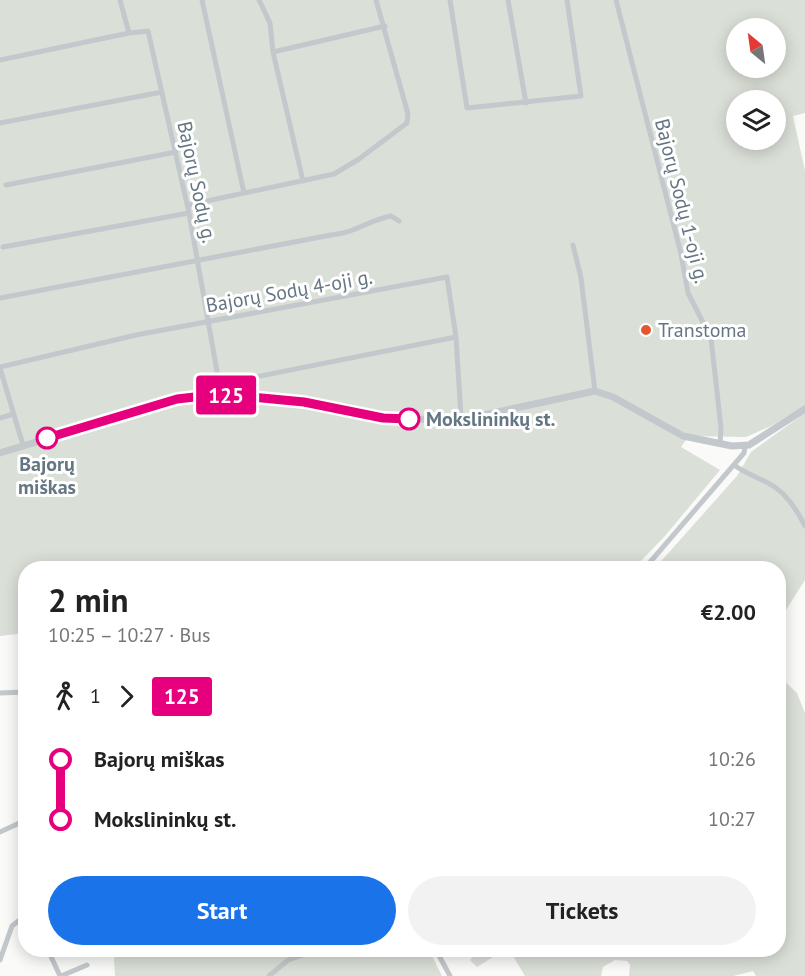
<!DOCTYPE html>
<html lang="en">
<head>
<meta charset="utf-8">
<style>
	:root { --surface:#fff; --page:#f2f2f2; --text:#222; --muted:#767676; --accent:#1a73e8 }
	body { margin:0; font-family:"PT Sans",sans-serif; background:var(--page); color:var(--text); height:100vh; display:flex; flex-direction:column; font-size:22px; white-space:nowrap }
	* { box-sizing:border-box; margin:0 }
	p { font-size:20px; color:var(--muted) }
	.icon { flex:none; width:33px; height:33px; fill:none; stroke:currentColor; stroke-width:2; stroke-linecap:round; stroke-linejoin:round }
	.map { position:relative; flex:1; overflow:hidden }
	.details { position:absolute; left:18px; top:561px; width:768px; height:396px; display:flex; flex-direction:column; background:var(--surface); border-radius:24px; box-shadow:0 3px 15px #0003 }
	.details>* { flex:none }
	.badge { padding:0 12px; border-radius:4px; font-size:21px; line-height:39px }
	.needle { width:39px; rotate:331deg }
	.fabs { position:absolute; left:726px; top:18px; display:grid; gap:12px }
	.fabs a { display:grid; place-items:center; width:60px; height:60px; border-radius:50%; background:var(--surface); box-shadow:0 3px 15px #0003; font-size:30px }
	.map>.badge { position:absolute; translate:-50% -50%; box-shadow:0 0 0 3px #fff }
	.legs { display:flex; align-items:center; gap:9px; height:66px; padding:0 30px; font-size:20px }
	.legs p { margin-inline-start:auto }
	.headline { display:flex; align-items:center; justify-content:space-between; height:102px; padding:0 30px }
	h1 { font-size:33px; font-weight:700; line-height:45px }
	.action { display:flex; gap:12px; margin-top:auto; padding:12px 30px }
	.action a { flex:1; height:69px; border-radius:36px; background:var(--accent); color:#fff; font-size:24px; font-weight:700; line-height:69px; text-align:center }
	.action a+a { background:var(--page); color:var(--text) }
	ul { padding:0 30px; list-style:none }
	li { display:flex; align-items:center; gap:21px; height:60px; font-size:22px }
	li i { display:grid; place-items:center; width:9px; height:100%; margin:0 8px; background:currentColor }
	li i::after { content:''; width:15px; height:15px; margin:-8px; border:4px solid; border-radius:50%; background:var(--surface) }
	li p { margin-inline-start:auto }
	li:first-child i { background:linear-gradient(#0000 50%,currentColor 0) }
	li:last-child i { background:linear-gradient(currentColor 50%,#0000 0) }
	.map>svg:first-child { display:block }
	.green { fill:#dadfd7; fill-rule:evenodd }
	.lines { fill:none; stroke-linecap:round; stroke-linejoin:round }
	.minor { stroke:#c3c8cc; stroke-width:5 }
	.tertiary { stroke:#c3c8cc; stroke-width:7 }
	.line-1-casing { stroke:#fff; stroke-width:14 }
	.line-1 { stroke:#e6007e; stroke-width:9 }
	.poi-dot { fill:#e4572e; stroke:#fff; stroke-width:2 }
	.stop-1-dot { fill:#fff; stroke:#e6007e; stroke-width:3 }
	.labels { text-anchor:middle; stroke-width:6; stroke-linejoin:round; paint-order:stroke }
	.street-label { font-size:20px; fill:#657683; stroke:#fff }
	.poi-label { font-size:20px; fill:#657683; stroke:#fff; text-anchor:start }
	.stop-label { font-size:20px; font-weight:bold; fill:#657683; stroke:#fff; text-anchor:start }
</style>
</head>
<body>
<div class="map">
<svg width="805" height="976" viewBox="0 0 805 976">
	<rect width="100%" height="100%" fill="#fafaf8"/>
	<path class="green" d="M 0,0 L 805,0 L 805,113 L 793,116 L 805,171 L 805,406 L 771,426 L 746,437 L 689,436 L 681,447 L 720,470 L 665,536 L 634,568 L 26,568 L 25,633 L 0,636 ZM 736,28 L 776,28 L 776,68 L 736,68 ZM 736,100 L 776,100 L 776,140 L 736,140 Z
		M 805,413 L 805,580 L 779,621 L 778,568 L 655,568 L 737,476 L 751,452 Z
		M 779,676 L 797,693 L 805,713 L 805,976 L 756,976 L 753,971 L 733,976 L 629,976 L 630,965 L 627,961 L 615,960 L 603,967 L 601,976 L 525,976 L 510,951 L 505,950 L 778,950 Z
		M 118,950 L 429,950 L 442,976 L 115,976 L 114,959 Z
		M 478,950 L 504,950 L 477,967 L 470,960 Z"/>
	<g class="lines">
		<path class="minor" d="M 120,0 L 129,33 L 148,31 L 189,213 L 221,394
			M 202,0 L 244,193
			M 259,0 L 270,23 L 273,52 L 303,181
			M 450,0 L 467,108 L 581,96 L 567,0
			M 508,0 L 526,103
			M 616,0 L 681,254 L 688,293 L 711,338 L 721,428 L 720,444
			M 273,52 L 385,26
			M 0,60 L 129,33
			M 0,123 L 162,92
			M 6,185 L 176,152
			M 188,205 L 334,174 L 359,159 L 407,123 L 408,114 L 376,0
			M 573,245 L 581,278 L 595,391
			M 3,247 L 189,213
			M 0,298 L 331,235 C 353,234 369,220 391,216 L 399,221
			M 0,367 L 136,335 L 447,277 L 456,337 L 461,417
			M 0,368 L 23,445
			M 220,384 L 456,337
			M 0,418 L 13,414
			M 734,465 C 745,473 756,477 768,483 C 785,491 797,510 805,526
			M 645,568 L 744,453 L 745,447
			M 0,693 L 26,692
			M 0,832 L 26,820
			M 48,950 L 60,976
			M 436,950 L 450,976
			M 0,960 L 12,926 L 26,915
			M 61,976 L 87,965
			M 269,976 L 288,960 L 318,950"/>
		<path class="tertiary" d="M 0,453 L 189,396 L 221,394 L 280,399 L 406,420 L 474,417 L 595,391 L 613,397 L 683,436 L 732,446 L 749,445 L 805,409"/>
	</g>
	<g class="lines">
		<defs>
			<path id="line-1" d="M 47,438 L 177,399 L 221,394 L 304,402 L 383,418 L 409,419"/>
		</defs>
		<use href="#line-1" class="line-1-casing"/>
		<use href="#line-1" class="line-1"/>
	</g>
	<circle class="poi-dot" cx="646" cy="330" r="6"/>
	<g class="stop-1-dot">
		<circle cx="409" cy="419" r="10"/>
		<circle cx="47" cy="438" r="10"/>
	</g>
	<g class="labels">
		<g class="street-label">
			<text transform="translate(197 182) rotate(78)" y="7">Bajorų Sodų g.</text>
			<text transform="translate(682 201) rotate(76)" y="7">Bajorų Sodų 1-oji g.</text>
			<text transform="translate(289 291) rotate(-10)" y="7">Bajorų Sodų 4-oji g.</text>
		</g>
		<g class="poi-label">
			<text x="658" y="337">Transtoma</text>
		</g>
		<g class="stop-label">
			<text x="426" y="426">Mokslininkų st.</text>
			<text x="47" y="471" text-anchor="middle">Bajorų<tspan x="47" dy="23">miškas</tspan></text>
		</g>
	</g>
</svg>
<div class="fabs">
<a><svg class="needle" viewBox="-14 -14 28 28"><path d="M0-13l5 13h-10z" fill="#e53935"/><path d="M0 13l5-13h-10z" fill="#767676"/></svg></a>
<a><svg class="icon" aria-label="layers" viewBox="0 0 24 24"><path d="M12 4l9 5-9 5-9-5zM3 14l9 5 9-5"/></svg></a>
</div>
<b class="badge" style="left:226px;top:395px;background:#e6007e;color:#fff">125</b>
<section class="details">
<div class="headline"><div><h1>2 min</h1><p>10:25 – 10:27 · Bus</p></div><b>€2.00</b></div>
<div class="legs"><svg class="icon" aria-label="walk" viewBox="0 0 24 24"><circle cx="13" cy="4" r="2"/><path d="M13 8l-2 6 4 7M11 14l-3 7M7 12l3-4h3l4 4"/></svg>1<svg class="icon" aria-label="forward" viewBox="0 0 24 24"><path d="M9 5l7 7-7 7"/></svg><b class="badge" style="background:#e6007e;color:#fff">125</b></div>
<ul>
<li><i style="color:#e6007e"></i><b>Bajorų miškas</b><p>10:26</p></li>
<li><i style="color:#e6007e"></i><b>Mokslininkų st.</b><p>10:27</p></li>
</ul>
<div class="action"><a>Start</a><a>Tickets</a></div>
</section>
</div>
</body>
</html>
